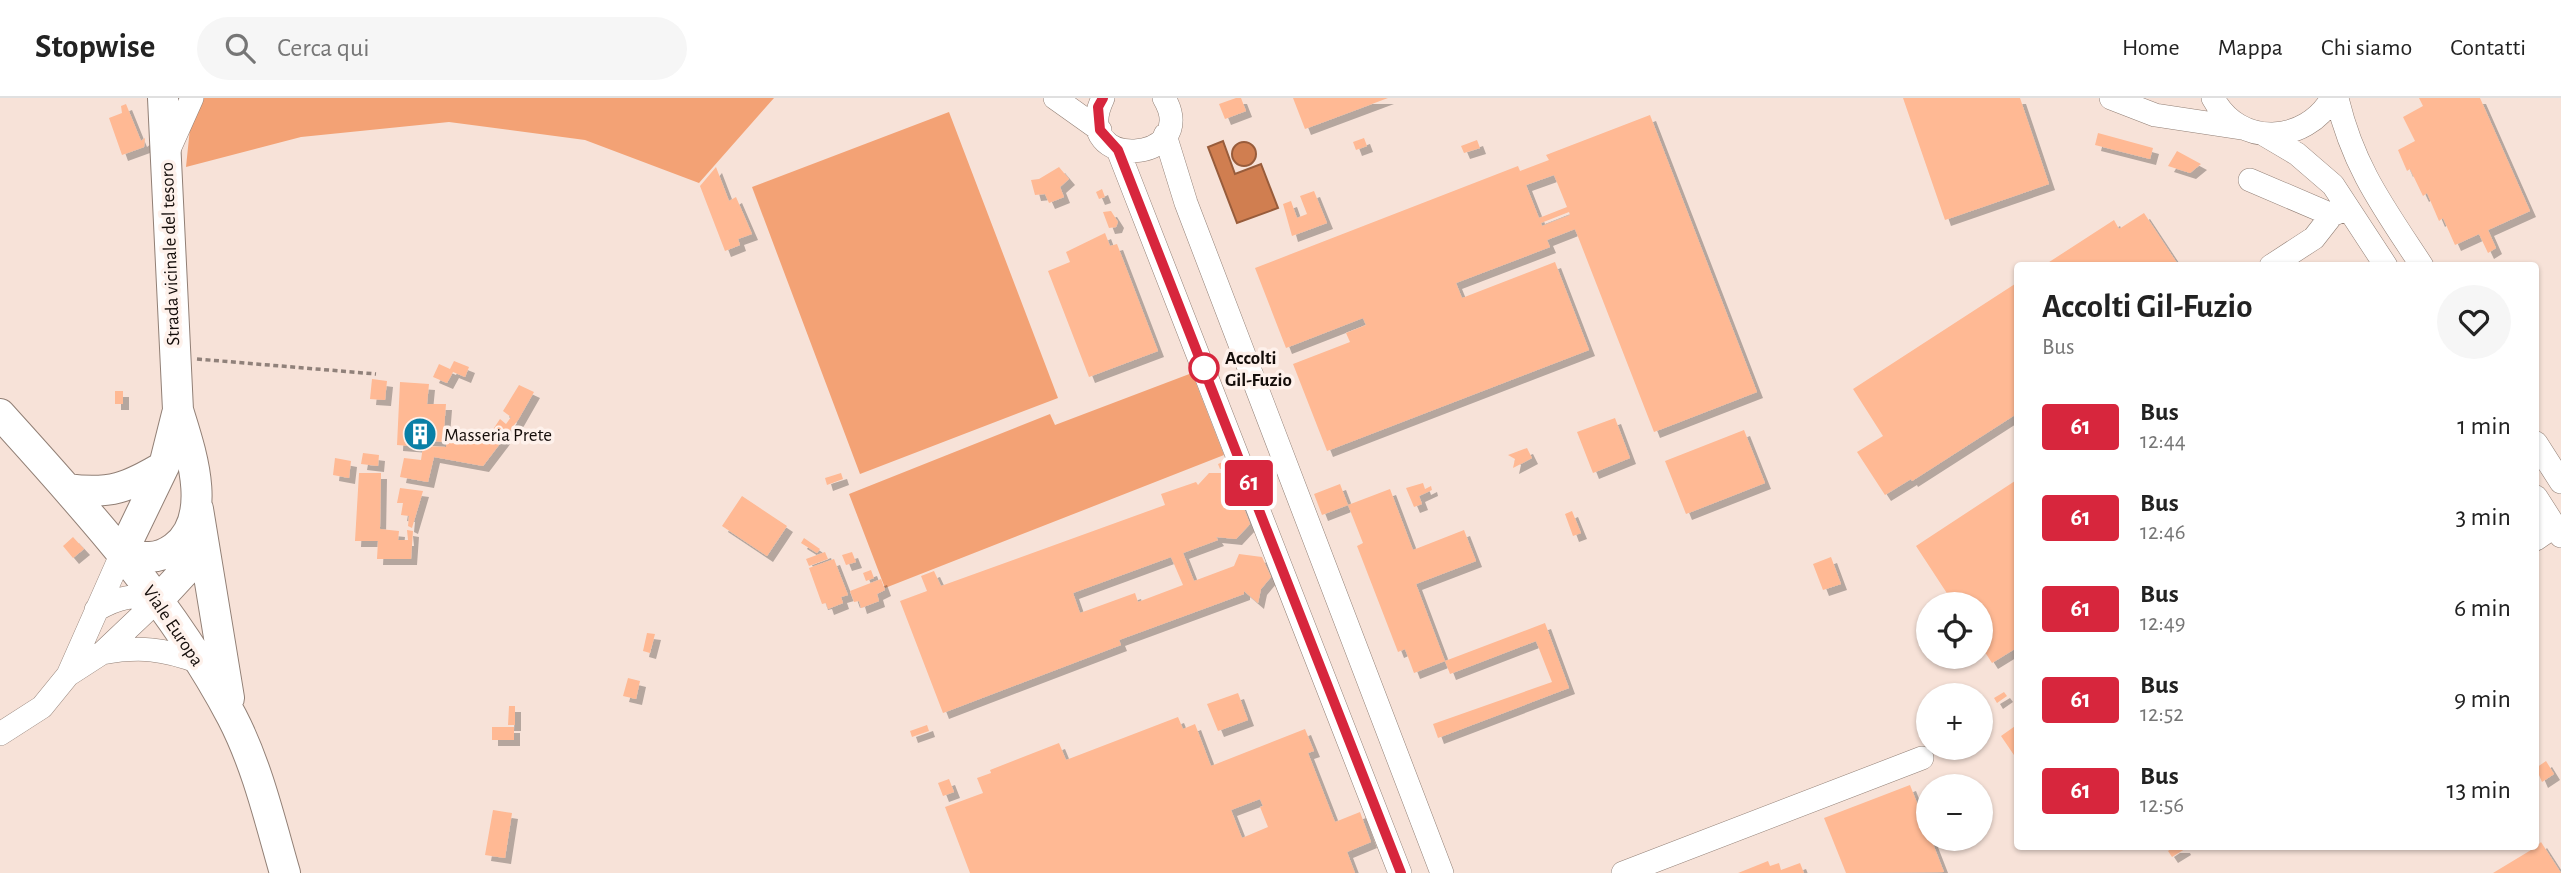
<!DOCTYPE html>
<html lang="it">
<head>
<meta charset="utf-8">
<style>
	:root { --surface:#fff; --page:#f6f6f6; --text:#222; --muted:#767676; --line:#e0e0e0 }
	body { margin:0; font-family:"Alegreya Sans",sans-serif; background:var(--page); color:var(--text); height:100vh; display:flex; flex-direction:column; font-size:26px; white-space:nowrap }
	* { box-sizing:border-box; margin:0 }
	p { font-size:23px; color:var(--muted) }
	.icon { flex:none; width:38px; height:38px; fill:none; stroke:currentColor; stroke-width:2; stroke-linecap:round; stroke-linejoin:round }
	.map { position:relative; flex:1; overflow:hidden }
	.details { position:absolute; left:2014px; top:164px; width:525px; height:588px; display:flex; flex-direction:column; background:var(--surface); border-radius:7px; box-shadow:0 2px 5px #0004 }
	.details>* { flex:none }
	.badge { padding:0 14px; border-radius:5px; font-size:24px; line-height:46px }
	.tools { position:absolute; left:1916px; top:494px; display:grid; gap:14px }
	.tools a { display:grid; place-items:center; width:77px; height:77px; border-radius:50%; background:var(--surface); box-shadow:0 2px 5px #0004; font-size:35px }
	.map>.badge { position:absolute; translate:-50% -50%; box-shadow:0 0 0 4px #fff }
	.round { display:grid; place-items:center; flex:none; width:74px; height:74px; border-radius:37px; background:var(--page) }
	.head { display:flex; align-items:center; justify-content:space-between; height:119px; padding:0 28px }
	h1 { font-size:33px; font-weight:700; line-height:52px }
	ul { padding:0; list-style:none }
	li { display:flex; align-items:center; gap:21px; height:91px; padding:0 28px }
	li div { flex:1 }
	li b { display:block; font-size:26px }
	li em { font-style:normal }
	li .badge { min-width:77px; font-weight:700; text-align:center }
	header { display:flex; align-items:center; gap:42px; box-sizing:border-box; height:98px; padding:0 35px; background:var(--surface); border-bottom:2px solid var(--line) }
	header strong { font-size:33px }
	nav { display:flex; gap:38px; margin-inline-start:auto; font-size:24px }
	.search { width:490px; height:63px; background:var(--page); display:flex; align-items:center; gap:18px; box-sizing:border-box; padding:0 24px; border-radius:38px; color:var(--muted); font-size:26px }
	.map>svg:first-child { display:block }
	.green { fill:#f3a275 }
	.water { fill:#d07e50; stroke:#985c3b; stroke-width:2 }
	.building { fill:#ffb994; fill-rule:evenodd; filter:url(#shadow) }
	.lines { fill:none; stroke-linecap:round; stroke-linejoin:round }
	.minor-casing { stroke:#917f75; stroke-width:24 }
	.major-casing { stroke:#917f75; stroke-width:32 }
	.path { stroke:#90817a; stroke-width:3.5; stroke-dasharray:5 3.5; stroke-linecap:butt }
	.minor { stroke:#fff; stroke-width:23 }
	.major { stroke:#fff; stroke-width:30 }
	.line-casing { stroke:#fff; stroke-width:16 }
	.line { stroke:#d7263d; stroke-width:10 }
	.stop-dot { fill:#fff; stroke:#d7263d; stroke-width:3.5 }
	.labels { text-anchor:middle; stroke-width:7; stroke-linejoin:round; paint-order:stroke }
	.street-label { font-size:19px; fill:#140d0a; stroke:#fef1eb }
	.stop-label { font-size:19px; font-weight:bold; fill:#140d0a; stroke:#fef1eb; text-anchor:start }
	.poi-label { font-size:19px; fill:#140d0a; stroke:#fef1eb; text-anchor:start }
</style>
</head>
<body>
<header>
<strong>Stopwise</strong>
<div class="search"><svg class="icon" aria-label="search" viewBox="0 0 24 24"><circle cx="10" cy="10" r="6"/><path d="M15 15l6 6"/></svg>Cerca qui</div>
<nav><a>Home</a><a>Mappa</a><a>Chi siamo</a><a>Contatti</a></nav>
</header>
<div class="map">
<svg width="2561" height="775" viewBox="0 0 2561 775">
	<defs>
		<filter id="shadow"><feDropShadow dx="6" dy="6" stdDeviation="0" flood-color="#0004"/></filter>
	</defs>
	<rect width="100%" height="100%" fill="#f7e2d8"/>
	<path class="green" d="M 203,0 L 774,0 L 699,85 L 585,42 L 449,24 L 301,39 L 186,69 L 190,30 Z
		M 949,14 L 1058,300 L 860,376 L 752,89 Z
		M 1192,275 L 1224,357 L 885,490 L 849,396 L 1050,316 L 1055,327 Z"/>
	<path class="water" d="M 1223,43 L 1235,76 L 1261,66 L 1278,110 L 1237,125 L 1208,49 Z
		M1232 56a12 12 0 1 1 24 0a12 12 0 1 1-24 0Z"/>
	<path class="building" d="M 1236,0 L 1241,0 L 1246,13 L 1225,21 L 1219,6 Z
		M 1293,0 L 1388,0 L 1305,31 Z
		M 1903,0 L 2020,0 L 2049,86 L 1945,122 Z
		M 2419,0 L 2480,0 L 2530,113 L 2488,132 L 2496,150 L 2488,155 L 2479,136 L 2455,147 L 2443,120 L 2439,123 L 2427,95 L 2423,98 L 2410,71 L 2407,73 L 2398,52 L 2415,43 L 2403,19 L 2423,8 Z
		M 126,6 L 141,43 L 145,40 L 144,49 L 122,57 L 109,20 L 122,15 L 121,8 Z
		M 1650,17 L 1757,294 L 1654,334 L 1575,131 L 1547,142 L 1550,149 L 1456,185 L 1462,200 L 1555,164 L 1589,252 L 1327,353 L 1293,266 L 1350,244 L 1346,235 L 1366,227 L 1363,220 L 1286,250 L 1255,170 L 1518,68 L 1520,73 L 1549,62 L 1546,57 ZM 1554,77 L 1567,109 L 1539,120 L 1526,87 ZM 1569,114 L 1570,117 L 1542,128 L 1541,125 Z
		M 2098,35 L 2153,50 L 2150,61 L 2095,47 Z
		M 1364,40 L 1367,48 L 1356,52 L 1353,44 Z
		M 1477,42 L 1480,50 L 1464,55 L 1461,48 Z
		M 2177,53 L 2201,66 L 2190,75 L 2168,68 Z
		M 716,69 L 729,103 L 736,99 L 752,136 L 738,141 L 740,147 L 725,153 L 700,88 Z
		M 1059,69 L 1069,81 L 1060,89 L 1064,99 L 1049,105 L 1045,96 L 1035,97 L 1031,82 L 1039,81 Z
		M 1102,91 L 1105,99 L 1099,101 L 1096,94 Z
		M 1314,93 L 1327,125 L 1292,138 L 1283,106 L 1291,103 L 1297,120 L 1307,116 L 1300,98 Z
		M 1111,113 L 1118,124 L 1116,129 L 1109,130 L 1103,114 Z
		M 2144,115 L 2179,168 L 2043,168 L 2114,122 L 2119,131 Z
		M 1105,135 L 1110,148 L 1117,146 L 1158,253 L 1089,279 L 1048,173 L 1070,164 L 1066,154 Z
		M 2018,184 L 2018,315 L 1912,383 L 1911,381 L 1885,397 L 1857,354 L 1883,338 L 1853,291 Z
		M 454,263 L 469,269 L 465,279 L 453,274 L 447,285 L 433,279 L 439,266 L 450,271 Z
		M 372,281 L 387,283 L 385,302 L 370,301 Z
		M 400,284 L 429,286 L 427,306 L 446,306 L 443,344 L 425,342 L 425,348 L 446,349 L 447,333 L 488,339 L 500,321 L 506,326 L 511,319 L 503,313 L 519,287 L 534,294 L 518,322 L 483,368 L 434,359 L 428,384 L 400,379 L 404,360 L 421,362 L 423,349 L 397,347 Z
		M 115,293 L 123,293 L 123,306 L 115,306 Z
		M 1615,320 L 1630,360 L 1593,375 L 1577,334 Z
		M 1744,332 L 1765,385 L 1686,416 L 1665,363 Z
		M 1527,350 L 1532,360 L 1513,370 L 1515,361 L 1508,357 Z
		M 363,355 L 379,357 L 378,368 L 361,366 Z
		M 335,360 L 351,363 L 349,380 L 333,377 Z
		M 1225,363 L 1227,369 L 1220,371 L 1218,366 Z
		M 359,375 L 381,375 L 380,431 L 399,433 L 398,442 L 408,442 L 407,432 L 413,433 L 411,461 L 377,461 L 378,443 L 355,443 Z
		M 841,375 L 843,381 L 827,387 L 825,380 Z
		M 1209,375 L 1230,375 L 1250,426 L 1236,441 L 1216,439 L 1218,442 L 1183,455 L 1194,483 L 1234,468 L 1239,456 L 1262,459 L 1271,479 L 1261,491 L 1258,505 L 1244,493 L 1244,496 L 1119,542 L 1121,547 L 943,615 L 900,503 L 927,493 L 921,478 L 934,473 L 941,488 L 1165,407 L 1161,396 L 1196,384 L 1198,387 ZM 1171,459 L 1183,487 L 1138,504 L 1135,495 L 1080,515 L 1073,495 Z
		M 2018,381 L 2018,549 L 1992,565 L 1981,548 L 1981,506 L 1954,506 L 1916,448 Z
		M 1423,385 L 1425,391 L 1431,388 L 1432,392 L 1419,398 L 1422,406 L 1414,409 L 1406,390 Z
		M 1340,386 L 1348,407 L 1322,417 L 1314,396 Z
		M 400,390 L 423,393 L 412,430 L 408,428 L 409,418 L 401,417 L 403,405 L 397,405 Z
		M 1390,391 L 1413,452 L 1464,432 L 1476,463 L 1416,486 L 1445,563 L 1545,525 L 1569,590 L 1438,640 L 1433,626 L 1552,584 L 1536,543 L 1450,576 L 1445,563 L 1414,575 L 1405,551 L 1398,554 L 1357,448 L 1363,445 L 1348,407 Z
		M 742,398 L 787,428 L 767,458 L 722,428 Z
		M 1572,413 L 1581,435 L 1573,438 L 1565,416 Z
		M 73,439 L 84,451 L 73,460 L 63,448 Z
		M 804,440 L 820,451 L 817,455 L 801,445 Z
		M 825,454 L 828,461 L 809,468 L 806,461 Z
		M 852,454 L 856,464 L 846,467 L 842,457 Z
		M 1831,459 L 1841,486 L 1823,492 L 1813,466 Z
		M 834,461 L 848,497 L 841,499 L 843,505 L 828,511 L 826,505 L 822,506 L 809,470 Z
		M 871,472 L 874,480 L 866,483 L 863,475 Z
		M 881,481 L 885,492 L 877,496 L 879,503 L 861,510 L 859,503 L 854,504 L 850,493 Z
		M 647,535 L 655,536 L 650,555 L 643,553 Z
		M 628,580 L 640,583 L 636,601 L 623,598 Z
		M 2004,594 L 2007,598 L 1997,605 L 1994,600 Z
		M 1238,595 L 1248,622 L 1218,633 L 1207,606 Z
		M 509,608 L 515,608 L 515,627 L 508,627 Z
		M 1178,619 L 1183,631 L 1195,626 L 1211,668 L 1305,631 L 1314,653 L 1308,655 L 1335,724 L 1360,714 L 1371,744 L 1347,754 L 1355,775 L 970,775 L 945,709 L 983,695 L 977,680 L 991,675 L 990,672 L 1059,645 L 1066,662 ZM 1260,701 L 1263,708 L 1260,709 L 1268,729 L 1242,740 L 1231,712 Z
		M 2018,626 L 2018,663 L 2001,638 Z
		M 927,627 L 929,633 L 912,639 L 910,633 Z
		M 492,629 L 514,629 L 514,642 L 492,642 Z
		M 2546,663 L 2554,676 L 2542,684 L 2536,670 Z
		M 949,681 L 954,694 L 943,698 L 938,685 Z
		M 1910,687 L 1944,774 L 1846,775 L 1824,720 Z
		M 493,712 L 512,715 L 505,760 L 485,757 Z
		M 2541,744 L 2561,775 L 2493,775 L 2536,749 Z
		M 2174,749 L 2184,749 L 2185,751 L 2172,759 L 2168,753 Z
		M 1768,763 L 1770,768 L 1779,765 L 1781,772 L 1800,765 L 1804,775 L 1738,775 Z"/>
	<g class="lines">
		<defs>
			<path id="minor" d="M 1055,0 L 1100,32
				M 1103,0 C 1067,75 1203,66 1164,0
				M 2111,0 L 2155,17 L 2241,30
				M 2213,0 C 2239,50 2306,46 2332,0
				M 2337,0 C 2353,69 2384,110 2422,168
				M 1165,37 L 1186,105 L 1442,775
				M 2265,37 L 2297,56 L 2333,87 L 2386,168
				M 1118,52 L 1400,775
				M 166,58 L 192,0
				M 2250,82 L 2332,117 L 2348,110
				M 2271,168 L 2314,140 L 2332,117
				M 2536,345 L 2561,384
				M 2536,399 L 2561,438
				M 2536,441 L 2555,428
				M 96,512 C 119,499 133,496 159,501
				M 102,555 C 140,548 164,551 199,564
				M 68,577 L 102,555 L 159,501
				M 0,636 L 42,609 L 68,577 L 122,455
				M 1623,775 L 1922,660"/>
			<path id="major" d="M 0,316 C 86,411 172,505 232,619 C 257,667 270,723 285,775
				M 68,391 C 110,397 129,389 164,368
				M 198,411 L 229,600
				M 122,455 C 131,456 140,459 149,459 C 159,459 167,455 174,450 C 215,420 190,351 178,312 L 163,0
				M 122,455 L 164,368 L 177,316
				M 159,501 L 184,474 L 201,439"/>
		</defs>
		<use href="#minor" class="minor-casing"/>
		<use href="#major" class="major-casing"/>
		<path class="path" d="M 197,261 L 376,276"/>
		<use href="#minor" class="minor"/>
		<use href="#major" class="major"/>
	</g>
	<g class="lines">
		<defs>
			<path id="line" d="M 1103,0 L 1098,9 L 1100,32 L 1118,52 L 1401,775"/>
		</defs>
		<use href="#line" class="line-casing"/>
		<use href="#line" class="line"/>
	</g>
	<defs>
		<symbol id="building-disc" viewBox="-11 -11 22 22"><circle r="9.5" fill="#0a7fa6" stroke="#fef1eb"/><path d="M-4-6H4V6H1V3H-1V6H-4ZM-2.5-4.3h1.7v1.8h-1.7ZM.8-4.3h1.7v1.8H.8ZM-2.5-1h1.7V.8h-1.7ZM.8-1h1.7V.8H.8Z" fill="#fff"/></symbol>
	</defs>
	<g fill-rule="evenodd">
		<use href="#building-disc" x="401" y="317" width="38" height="38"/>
	</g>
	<circle class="stop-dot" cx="1204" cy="270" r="14"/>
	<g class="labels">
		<g class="street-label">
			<text transform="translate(169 156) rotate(-92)" y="7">Strada vicinale del tesoro</text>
			<text transform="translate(174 527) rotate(56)" y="7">Viale Europa</text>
		</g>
		<g class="stop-label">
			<text x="1225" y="266">Accolti<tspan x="1225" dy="22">Gil-Fuzio</tspan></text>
		</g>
		<g class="poi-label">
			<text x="444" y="343">Masseria Prete</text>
		</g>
	</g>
</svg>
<div class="tools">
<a><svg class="icon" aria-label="locate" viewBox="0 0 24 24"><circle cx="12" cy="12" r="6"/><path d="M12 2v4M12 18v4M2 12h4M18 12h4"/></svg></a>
<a>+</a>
<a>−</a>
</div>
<b class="badge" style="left:1249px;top:385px;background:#d7263d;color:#fff">61</b>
<section class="details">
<div class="head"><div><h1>Accolti Gil-Fuzio</h1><p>Bus</p></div><a class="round"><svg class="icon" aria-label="heart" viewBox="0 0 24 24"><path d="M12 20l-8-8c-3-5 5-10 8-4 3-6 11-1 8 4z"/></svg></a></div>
<ul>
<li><span class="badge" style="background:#d7263d;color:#fff">61</span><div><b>Bus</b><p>12:44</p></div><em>1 min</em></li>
<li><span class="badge" style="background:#d7263d;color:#fff">61</span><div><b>Bus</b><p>12:46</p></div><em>3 min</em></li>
<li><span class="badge" style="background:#d7263d;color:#fff">61</span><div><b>Bus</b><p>12:49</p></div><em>6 min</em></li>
<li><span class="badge" style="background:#d7263d;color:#fff">61</span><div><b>Bus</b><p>12:52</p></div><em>9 min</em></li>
<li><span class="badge" style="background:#d7263d;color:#fff">61</span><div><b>Bus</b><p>12:56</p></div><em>13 min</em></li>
</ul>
</section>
</div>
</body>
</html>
